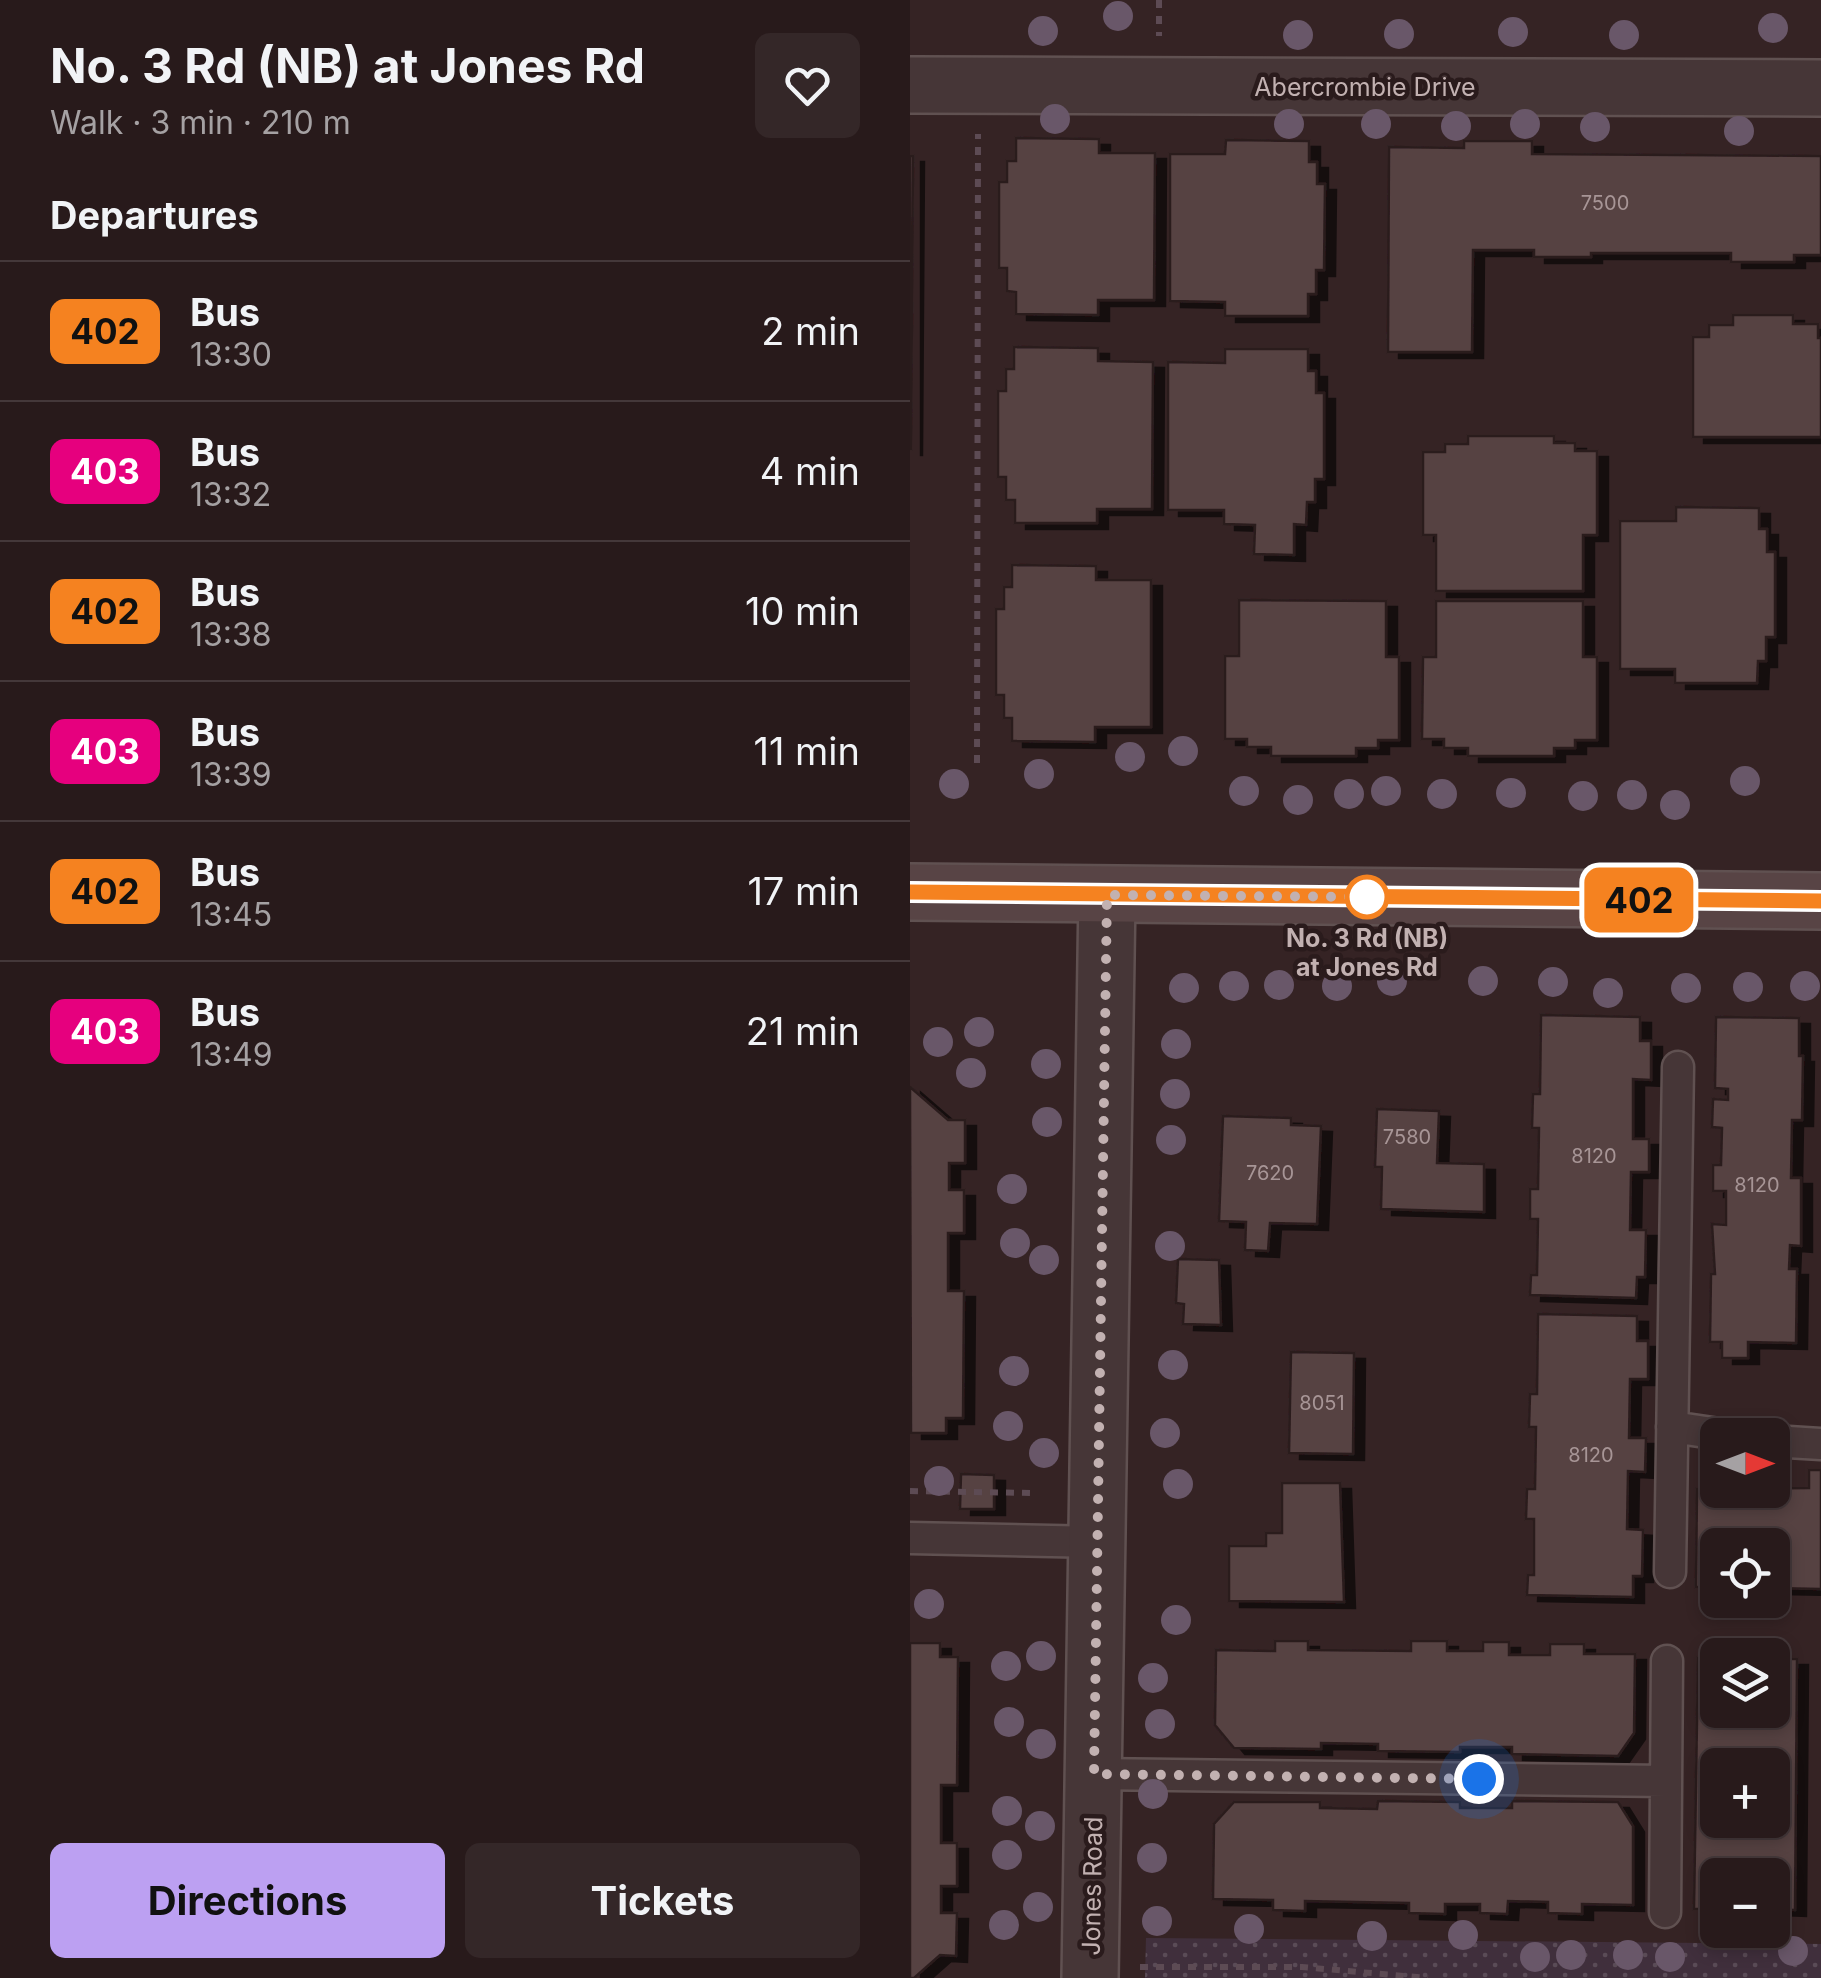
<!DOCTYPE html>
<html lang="en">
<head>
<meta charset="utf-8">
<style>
	:root { --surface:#281a1b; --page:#342728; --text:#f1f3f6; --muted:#a5a1a3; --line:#44383a; --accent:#bca0f2 }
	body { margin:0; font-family:Inter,sans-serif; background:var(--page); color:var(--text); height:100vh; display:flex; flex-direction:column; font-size:38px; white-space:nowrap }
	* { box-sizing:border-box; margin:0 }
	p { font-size:32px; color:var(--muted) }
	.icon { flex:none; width:55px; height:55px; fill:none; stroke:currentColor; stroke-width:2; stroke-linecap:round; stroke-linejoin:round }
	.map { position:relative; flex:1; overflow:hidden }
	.sheet { display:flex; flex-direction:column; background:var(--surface); width:910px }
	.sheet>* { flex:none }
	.badge { padding:0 20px; border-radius:15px; font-size:35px; line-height:65px }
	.needle { width:65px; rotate:90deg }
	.buttons { position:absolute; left:790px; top:1418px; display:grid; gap:20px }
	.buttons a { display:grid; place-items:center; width:90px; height:90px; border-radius:15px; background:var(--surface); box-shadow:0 5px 15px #0003,0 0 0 2px var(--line); font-size:50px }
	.you { position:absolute; width:50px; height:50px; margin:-25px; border:8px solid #fff; border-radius:50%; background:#1a73e8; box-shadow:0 0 0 15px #1a73e833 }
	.map>.badge { position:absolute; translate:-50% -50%; box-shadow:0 0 0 5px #fff }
	h2 { padding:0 50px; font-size:38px; line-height:90px }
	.round { display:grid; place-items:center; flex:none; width:105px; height:105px; border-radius:15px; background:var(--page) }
	.overview { display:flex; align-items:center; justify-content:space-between; height:170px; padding:0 50px }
	h1 { font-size:48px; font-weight:700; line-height:75px }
	.primary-button { display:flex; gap:20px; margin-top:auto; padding:20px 50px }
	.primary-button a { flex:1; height:115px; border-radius:15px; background:var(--accent); color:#111; font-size:40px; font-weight:700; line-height:115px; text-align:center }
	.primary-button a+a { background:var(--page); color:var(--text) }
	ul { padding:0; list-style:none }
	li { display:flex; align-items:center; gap:30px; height:140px; padding:0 50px; border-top:2px solid var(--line) }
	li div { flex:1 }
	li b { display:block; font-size:38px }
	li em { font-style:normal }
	li .badge { min-width:110px; font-weight:700; text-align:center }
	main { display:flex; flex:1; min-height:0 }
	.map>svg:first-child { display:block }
	.green { fill:url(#green-dots) }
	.building { fill:#564243; stroke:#2c1d1e; stroke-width:2.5; fill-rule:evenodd; filter:url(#shadow) }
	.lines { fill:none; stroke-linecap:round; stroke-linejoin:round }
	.lane-casing { stroke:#605151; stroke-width:35 }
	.street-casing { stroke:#605151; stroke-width:60 }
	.secondary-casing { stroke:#605151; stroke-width:60 }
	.path { stroke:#5d4b54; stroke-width:6; stroke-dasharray:8 8; stroke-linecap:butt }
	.lane { stroke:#463637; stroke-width:30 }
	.street { stroke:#463637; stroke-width:55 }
	.secondary { stroke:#584445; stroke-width:55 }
	.tree { fill:#695769 }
	.line-casing { stroke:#fff; stroke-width:22 }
	.line { stroke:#f58220; stroke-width:15 }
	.walk { stroke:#c2b1b1; stroke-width:10; stroke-dasharray:0 18 }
	.stop-dot { fill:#fff; stroke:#f58220; stroke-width:5 }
	.labels { text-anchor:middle; stroke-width:9; stroke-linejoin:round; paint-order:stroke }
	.number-label { font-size:20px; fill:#a79596 }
	.street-label { font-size:25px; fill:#c2b1b1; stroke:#2a1b1c }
	.stop-label { font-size:25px; font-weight:bold; fill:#c2b1b1; stroke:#2a1b1c }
</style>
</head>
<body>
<main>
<section class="sheet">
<div class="overview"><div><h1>No. 3 Rd (NB) at Jones Rd</h1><p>Walk · 3 min · 210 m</p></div><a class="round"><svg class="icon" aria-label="heart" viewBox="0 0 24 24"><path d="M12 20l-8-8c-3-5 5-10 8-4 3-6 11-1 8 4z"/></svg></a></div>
<h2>Departures</h2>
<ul>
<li><span class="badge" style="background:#f58220;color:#111">402</span><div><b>Bus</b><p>13:30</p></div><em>2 min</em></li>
<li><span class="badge" style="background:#e6007e;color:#fff">403</span><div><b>Bus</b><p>13:32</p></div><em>4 min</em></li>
<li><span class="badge" style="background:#f58220;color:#111">402</span><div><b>Bus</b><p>13:38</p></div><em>10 min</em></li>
<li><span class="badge" style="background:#e6007e;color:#fff">403</span><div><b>Bus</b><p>13:39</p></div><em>11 min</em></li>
<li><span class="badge" style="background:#f58220;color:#111">402</span><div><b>Bus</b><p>13:45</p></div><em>17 min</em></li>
<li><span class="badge" style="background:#e6007e;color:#fff">403</span><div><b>Bus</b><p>13:49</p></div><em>21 min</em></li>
</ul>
<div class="primary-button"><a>Directions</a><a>Tickets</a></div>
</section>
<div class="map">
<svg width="911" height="1978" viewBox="0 0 911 1978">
	<defs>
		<pattern id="green-dots" width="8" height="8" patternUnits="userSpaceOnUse" patternTransform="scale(2.5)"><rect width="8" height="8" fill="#402f3c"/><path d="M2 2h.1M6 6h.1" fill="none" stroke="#5a4b56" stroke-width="1.8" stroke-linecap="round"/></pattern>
		<filter id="shadow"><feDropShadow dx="11" dy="6" stdDeviation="0" flood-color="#0009"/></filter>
	</defs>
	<rect width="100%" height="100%" fill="#352324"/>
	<path class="green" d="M 236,1938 L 911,1944 L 911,1978 L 235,1978 Z"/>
	<path class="building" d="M 106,138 L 189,139 L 189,153 L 245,153 L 244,300 L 188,300 L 188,315 L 106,314 L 106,292 L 97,291 L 97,268 L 89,268 L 89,182 L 97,182 L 97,161 L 106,161 Z
		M 316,140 L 399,141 L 399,162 L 407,162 L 407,184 L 415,184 L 414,270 L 406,270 L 406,294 L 398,294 L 398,316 L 315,316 L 315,302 L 260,301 L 260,154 L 315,154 Z
		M 554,141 L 622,141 L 622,154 L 911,156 L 911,255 L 884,255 L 884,262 L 821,262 L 821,253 L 681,253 L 681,257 L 624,257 L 624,250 L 563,250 L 562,352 L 478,352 L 479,147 L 554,148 Z
		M 0,156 L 3,156 L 1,449 L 0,449 Z
		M 823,315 L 883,315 L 883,324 L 908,324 L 908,338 L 911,338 L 911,437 L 783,437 L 783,337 L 799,337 L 799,325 L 823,325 Z
		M 104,347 L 188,348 L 188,361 L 243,362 L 242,509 L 187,509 L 187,523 L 105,523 L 105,500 L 96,500 L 96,477 L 88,477 L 88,391 L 96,391 L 96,369 L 104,369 Z
		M 315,349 L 398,349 L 398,371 L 406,371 L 406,393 L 414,393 L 414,479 L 405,479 L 405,502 L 397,502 L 396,525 L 384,524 L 384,555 L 344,554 L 345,525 L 314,524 L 314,510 L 258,510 L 258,362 L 315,363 Z
		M 558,436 L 644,436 L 644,443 L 665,443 L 665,451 L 687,451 L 687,535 L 673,535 L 673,591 L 526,591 L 526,535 L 513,535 L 513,452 L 535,452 L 535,444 L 558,444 Z
		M 766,507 L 849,508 L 849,529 L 857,529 L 857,552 L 865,552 L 865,637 L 856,637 L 856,661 L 848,661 L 847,683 L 765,683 L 765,669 L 710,669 L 710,521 L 766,521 Z
		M 102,565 L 186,566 L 186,580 L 241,580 L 241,727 L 185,727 L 185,742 L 102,741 L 102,718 L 94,718 L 94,695 L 86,695 L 86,609 L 94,609 L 94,587 L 102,587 Z
		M 329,600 L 476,601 L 476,657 L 489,657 L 489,740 L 468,740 L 468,748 L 446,748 L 446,756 L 361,756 L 361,747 L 337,747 L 337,739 L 315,739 L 315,656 L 329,656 Z
		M 526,601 L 673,601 L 673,657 L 687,657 L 687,740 L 665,740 L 665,748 L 644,748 L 644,756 L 558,756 L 558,748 L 534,748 L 534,739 L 512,739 L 513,657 L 526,657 Z
		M 631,1015 L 730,1017 L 730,1041 L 741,1041 L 741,1080 L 723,1079 L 723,1139 L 739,1139 L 739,1172 L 721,1172 L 720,1230 L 736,1230 L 735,1277 L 727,1277 L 726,1298 L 620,1295 L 621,1275 L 627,1275 L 628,1219 L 620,1219 L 620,1189 L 628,1189 L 629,1128 L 622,1128 L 623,1094 L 630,1094 Z
		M 806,1017 L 889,1018 L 889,1056 L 893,1056 L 892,1120 L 882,1120 L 881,1178 L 891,1178 L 891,1246 L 880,1245 L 879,1269 L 887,1269 L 886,1343 L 838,1342 L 838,1358 L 812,1358 L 812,1342 L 800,1342 L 801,1274 L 805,1274 L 802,1224 L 816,1225 L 816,1191 L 803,1191 L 803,1165 L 811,1165 L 812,1128 L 802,1127 L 803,1099 L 818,1100 L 818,1089 L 805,1088 Z
		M 0,1087 L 38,1120 L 55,1120 L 55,1163 L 39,1163 L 39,1190 L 54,1190 L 54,1233 L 38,1233 L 38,1291 L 54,1291 L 53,1418 L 36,1418 L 36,1433 L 1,1433 Z
		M 467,1109 L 529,1111 L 527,1163 L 574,1164 L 574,1212 L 471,1209 L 472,1167 L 465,1167 Z
		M 313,1116 L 381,1118 L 381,1125 L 411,1126 L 407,1224 L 360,1223 L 358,1251 L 335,1250 L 336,1222 L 309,1221 Z
		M 268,1259 L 309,1260 L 311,1325 L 273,1324 L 274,1304 L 266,1303 Z
		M 628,1314 L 727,1316 L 727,1341 L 738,1341 L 738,1379 L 720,1379 L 719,1438 L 736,1438 L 735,1472 L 718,1471 L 717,1529 L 733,1530 L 732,1576 L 723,1576 L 723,1597 L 617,1595 L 618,1575 L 624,1575 L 624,1519 L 616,1519 L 617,1489 L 625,1489 L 626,1427 L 619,1427 L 620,1394 L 627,1394 Z
		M 381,1352 L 444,1353 L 443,1454 L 379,1453 Z
		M 899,1470 L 911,1470 L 911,1589 L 862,1588 L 862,1545 L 808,1545 L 808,1587 L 786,1587 L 787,1489 L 899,1488 Z
		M 51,1474 L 84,1475 L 84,1509 L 50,1509 Z
		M 372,1483 L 430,1483 L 434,1602 L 319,1601 L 319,1546 L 356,1546 L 356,1533 L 372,1533 Z
		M 365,1641 L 398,1641 L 398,1650 L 501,1651 L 501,1641 L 537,1641 L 537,1651 L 573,1651 L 573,1642 L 599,1642 L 599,1655 L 640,1655 L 640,1644 L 674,1644 L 674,1654 L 725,1654 L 724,1733 L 708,1756 L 602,1754 L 602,1747 L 550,1747 L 550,1752 L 468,1751 L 468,1744 L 411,1743 L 411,1749 L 324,1748 L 305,1725 L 306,1650 L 365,1651 Z
		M 0,1643 L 30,1643 L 30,1657 L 48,1657 L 47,1785 L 31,1785 L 31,1843 L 47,1843 L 47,1886 L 31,1886 L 31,1913 L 47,1913 L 46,1956 L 30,1955 L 4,1978 L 0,1978 Z
		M 788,1658 L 808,1658 L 808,1710 L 862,1710 L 862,1659 L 887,1659 L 885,1910 L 862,1909 L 862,1875 L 808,1875 L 808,1909 L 784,1909 ZM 808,1765 L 862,1765 L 862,1820 L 808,1820 Z
		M 468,1801 L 550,1802 L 550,1808 L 602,1808 L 602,1801 L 708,1802 L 723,1826 L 723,1905 L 672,1904 L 672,1914 L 638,1913 L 638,1902 L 598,1901 L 597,1914 L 570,1913 L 570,1904 L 535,1904 L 535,1914 L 499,1913 L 499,1903 L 395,1901 L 395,1911 L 363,1910 L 363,1900 L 303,1899 L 304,1824 L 324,1802 L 410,1802 L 410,1808 L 467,1809 Z"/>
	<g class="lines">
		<defs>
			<path id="lane" d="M 762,1427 L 816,1435
				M 862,1441 L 911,1444
				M 0,1538 L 189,1542
				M 760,1572 L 768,1067
				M 184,1774 L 756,1781
				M 755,1912 L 757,1661"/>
			<path id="street" d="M 0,85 L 911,88
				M 180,1978 L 197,895"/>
			<path id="secondary" d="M 0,892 L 911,901"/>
		</defs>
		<use href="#lane" class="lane-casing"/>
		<use href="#street" class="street-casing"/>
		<use href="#secondary" class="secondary-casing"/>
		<path class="path" d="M 249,0 L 249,36
			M 67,763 L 68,134
			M 0,1491 L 120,1493
			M 230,1967 L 392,1967 L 518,1978"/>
		<use href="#lane" class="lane"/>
		<use href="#street" class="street"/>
		<use href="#secondary" class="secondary"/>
	</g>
	<g class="tree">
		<circle cx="208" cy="16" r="15"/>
		<circle cx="863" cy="28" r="15"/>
		<circle cx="133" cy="31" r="15"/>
		<circle cx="603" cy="32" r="15"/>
		<circle cx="489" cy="34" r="15"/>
		<circle cx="388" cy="35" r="15"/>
		<circle cx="714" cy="35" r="15"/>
		<circle cx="145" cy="119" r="15"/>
		<circle cx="379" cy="124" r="15"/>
		<circle cx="466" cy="124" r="15"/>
		<circle cx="615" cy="124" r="15"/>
		<circle cx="546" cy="126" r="15"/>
		<circle cx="685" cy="127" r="15"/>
		<circle cx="829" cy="131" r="15"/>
		<circle cx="273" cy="751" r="15"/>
		<circle cx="220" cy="757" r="15"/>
		<circle cx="129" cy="774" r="15"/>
		<circle cx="835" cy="781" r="15"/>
		<circle cx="44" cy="784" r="15"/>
		<circle cx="334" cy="791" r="15"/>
		<circle cx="476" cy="791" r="15"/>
		<circle cx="601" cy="793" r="15"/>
		<circle cx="439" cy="794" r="15"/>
		<circle cx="532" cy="794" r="15"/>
		<circle cx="722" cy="795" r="15"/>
		<circle cx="673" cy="796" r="15"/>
		<circle cx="388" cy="800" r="15"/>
		<circle cx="765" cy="805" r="15"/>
		<circle cx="482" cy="981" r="15"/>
		<circle cx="573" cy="981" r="15"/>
		<circle cx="643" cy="982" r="15"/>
		<circle cx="369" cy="985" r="15"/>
		<circle cx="324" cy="986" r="15"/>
		<circle cx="427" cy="986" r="15"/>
		<circle cx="895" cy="986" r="15"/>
		<circle cx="838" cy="987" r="15"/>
		<circle cx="274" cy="988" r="15"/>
		<circle cx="776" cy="988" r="15"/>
		<circle cx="698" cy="993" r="15"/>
		<circle cx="69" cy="1032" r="15"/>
		<circle cx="28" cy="1042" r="15"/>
		<circle cx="266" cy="1044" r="15"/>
		<circle cx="136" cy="1064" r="15"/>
		<circle cx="61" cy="1073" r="15"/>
		<circle cx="265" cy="1094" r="15"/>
		<circle cx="137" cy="1122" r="15"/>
		<circle cx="261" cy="1140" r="15"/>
		<circle cx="102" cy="1189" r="15"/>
		<circle cx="105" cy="1243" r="15"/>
		<circle cx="260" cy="1246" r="15"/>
		<circle cx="134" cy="1260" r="15"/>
		<circle cx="263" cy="1365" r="15"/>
		<circle cx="104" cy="1371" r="15"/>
		<circle cx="98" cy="1426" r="15"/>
		<circle cx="255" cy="1433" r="15"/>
		<circle cx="134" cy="1453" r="15"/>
		<circle cx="29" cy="1481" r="15"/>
		<circle cx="268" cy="1484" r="15"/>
		<circle cx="19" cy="1604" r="15"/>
		<circle cx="266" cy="1620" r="15"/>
		<circle cx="131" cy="1656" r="15"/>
		<circle cx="96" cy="1666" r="15"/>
		<circle cx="243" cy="1678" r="15"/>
		<circle cx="99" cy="1722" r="15"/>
		<circle cx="250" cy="1724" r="15"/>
		<circle cx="131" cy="1744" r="15"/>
		<circle cx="243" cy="1794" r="15"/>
		<circle cx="97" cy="1811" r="15"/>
		<circle cx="130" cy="1826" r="15"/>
		<circle cx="97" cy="1855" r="15"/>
		<circle cx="242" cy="1858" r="15"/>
		<circle cx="128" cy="1907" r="15"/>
		<circle cx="247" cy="1921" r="15"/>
		<circle cx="94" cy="1925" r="15"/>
		<circle cx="339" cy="1929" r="15"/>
		<circle cx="553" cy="1935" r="15"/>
		<circle cx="462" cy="1936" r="15"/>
		<circle cx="883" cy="1951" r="15"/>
		<circle cx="661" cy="1955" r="15"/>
		<circle cx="718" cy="1955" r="15"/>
		<circle cx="625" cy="1957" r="15"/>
		<circle cx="760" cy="1957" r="15"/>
	</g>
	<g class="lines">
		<defs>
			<path id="line" d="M 0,892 L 911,901"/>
		</defs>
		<use href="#line" class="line-casing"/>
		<use href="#line" class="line"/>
		<path class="walk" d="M 457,897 L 197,895 L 184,1774 L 569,1779"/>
	</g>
	<circle class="stop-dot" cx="457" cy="897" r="20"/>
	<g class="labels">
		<g class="number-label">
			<text x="695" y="210">7500</text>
			<text x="497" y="1144">7580</text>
			<text x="684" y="1163">8120</text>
			<text x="360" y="1180">7620</text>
			<text x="847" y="1192">8120</text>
			<text x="412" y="1410">8051</text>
			<text x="681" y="1462">8120</text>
		</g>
		<g class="street-label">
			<text x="455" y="96">Abercrombie Drive</text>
			<text transform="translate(182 1886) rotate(-89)" y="9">Jones Road</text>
		</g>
		<g class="stop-label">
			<text x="457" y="947">No. 3 Rd (NB)<tspan x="457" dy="29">at Jones Rd</tspan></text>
		</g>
	</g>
</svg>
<div class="buttons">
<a><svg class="needle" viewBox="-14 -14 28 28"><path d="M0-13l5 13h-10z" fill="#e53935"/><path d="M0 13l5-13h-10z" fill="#a5a1a3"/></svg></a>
<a><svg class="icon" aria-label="locate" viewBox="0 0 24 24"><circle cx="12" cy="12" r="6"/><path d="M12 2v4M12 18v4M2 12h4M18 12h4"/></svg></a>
<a><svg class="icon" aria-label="layers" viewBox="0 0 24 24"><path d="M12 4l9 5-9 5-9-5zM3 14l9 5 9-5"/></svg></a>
<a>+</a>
<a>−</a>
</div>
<div class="you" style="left:569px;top:1779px"></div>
<b class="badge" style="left:729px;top:900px;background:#f58220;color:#111">402</b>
</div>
</main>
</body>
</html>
